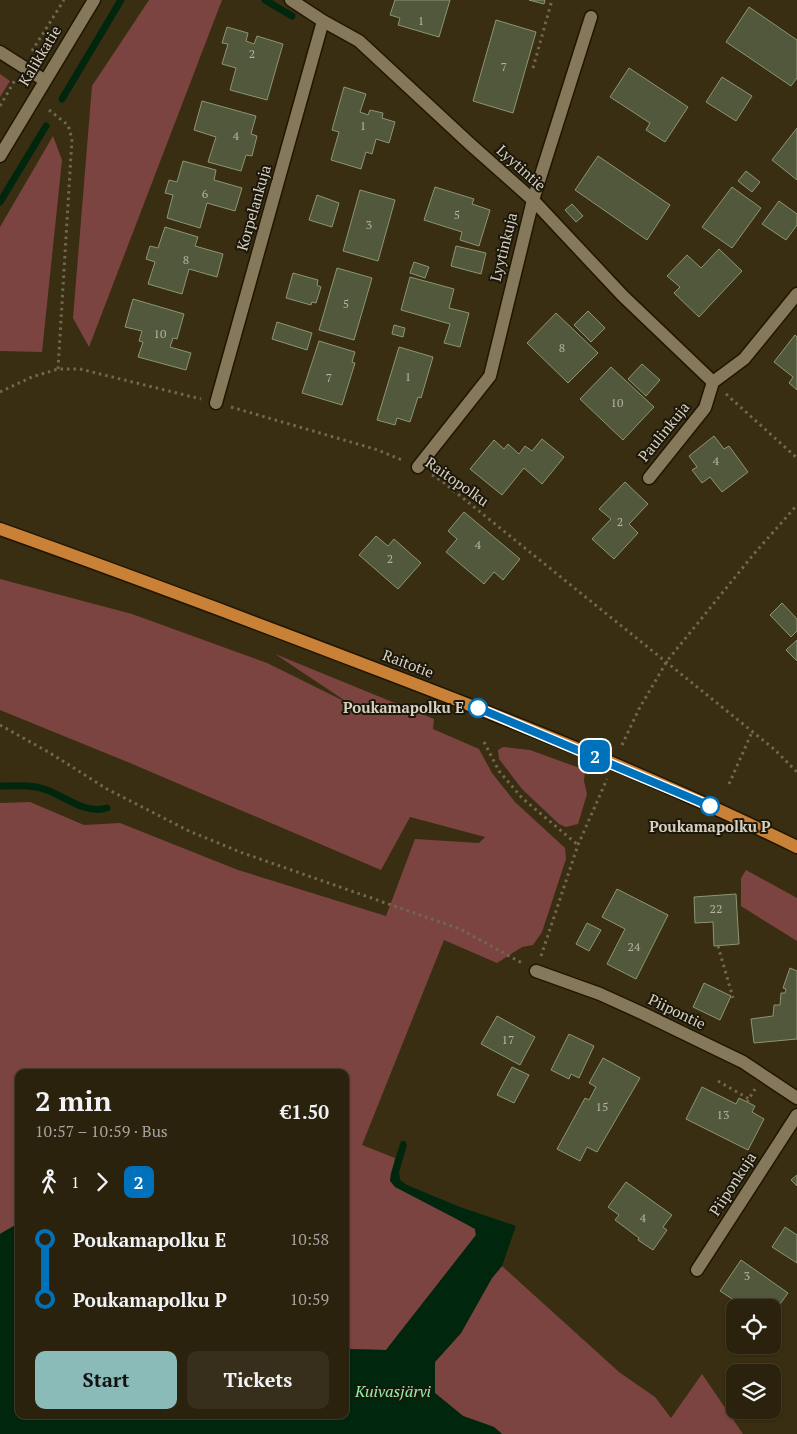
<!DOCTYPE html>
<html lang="en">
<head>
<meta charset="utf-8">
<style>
	:root { --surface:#2b220e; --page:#372f1c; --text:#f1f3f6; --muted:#a6a49e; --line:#473f2e; --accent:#8bbbb9 }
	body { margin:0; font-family:"PT Serif",serif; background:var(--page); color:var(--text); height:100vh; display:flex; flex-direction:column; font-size:19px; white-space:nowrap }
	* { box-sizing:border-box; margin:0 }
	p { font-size:16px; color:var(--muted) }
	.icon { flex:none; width:28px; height:28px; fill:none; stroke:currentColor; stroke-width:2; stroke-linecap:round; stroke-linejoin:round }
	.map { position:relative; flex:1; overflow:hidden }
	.drawer { position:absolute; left:15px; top:1069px; width:334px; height:350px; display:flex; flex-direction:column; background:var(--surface); border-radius:10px; box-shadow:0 1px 4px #0004,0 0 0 1px var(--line) }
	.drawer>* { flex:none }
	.badge { padding:0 10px; border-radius:8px; font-size:18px; line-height:32px }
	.buttons { position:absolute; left:726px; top:1299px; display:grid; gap:10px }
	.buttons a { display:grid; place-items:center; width:55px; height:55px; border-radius:10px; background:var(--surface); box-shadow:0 1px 4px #0004,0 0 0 1px var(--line); font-size:25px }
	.map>.badge { position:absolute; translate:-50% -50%; box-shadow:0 0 0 2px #fff }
	.legs { display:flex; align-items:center; gap:8px; height:55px; padding:0 20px; font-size:16px }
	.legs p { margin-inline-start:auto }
	.overview { display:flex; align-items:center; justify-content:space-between; height:85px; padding:0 20px }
	h1 { font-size:28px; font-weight:800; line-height:38px }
	.cta { display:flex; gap:10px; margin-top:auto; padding:10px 20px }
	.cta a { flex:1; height:58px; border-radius:10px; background:var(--accent); color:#111; font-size:20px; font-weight:800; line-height:58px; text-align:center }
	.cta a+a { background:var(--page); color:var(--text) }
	ul { padding:0 20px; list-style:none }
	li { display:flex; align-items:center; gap:18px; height:60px; font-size:19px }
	li i { display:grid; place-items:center; width:8px; height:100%; margin:0 6px; background:currentColor }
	li i::after { content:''; width:12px; height:12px; margin:-6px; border:4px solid; border-radius:50%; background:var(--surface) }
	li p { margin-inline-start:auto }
	li:first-child i { background:linear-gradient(#0000 50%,currentColor 0) }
	li:last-child i { background:linear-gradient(currentColor 50%,#0000 0) }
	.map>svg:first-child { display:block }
	.green { fill:#7c4441 }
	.water { fill:#00270e }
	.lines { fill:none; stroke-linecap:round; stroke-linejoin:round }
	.stream { stroke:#00270e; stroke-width:7 }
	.building { fill:#51583b; stroke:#8d9575 }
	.street-casing { stroke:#211600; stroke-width:15 }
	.secondary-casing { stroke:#211600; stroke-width:15 }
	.primary-casing { stroke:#211600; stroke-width:15 }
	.path { stroke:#726851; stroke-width:3; stroke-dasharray:2.5 4; stroke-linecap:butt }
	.street { stroke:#86795b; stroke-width:12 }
	.secondary { stroke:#86795b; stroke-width:12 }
	.primary { stroke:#c98137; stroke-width:12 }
	.line-1-casing { stroke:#fff; stroke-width:11 }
	.line-1 { stroke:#0072bc; stroke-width:8 }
	.stop-1-dot { fill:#fff; stroke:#0072bc; stroke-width:2.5 }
	.labels { text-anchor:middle; stroke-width:4; stroke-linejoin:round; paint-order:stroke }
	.number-label { font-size:12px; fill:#b6b3a0 }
	.street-label { font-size:15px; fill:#d8d1c1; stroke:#1c170b }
	.stop-label { font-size:15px; font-weight:bold; fill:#d8d1c1; stroke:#1c170b; text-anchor:end }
	.water-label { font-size:16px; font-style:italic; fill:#8cf2a9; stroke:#1c170b }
</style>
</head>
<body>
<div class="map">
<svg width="797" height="1434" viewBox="0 0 797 1434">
	<rect width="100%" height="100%" fill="#392e12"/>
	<path class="green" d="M 149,0 L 222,0 L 89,347 L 73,318 L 92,86 Z
		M 0,74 L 10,81 L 0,97 Z
		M 53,136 L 62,160 L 42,352 L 0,351 L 0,227 Z
		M 0,579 L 132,614 L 267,663 L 350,704 L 275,654 L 434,719 L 433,729 L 479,749 L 492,773 L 515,802 L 565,848 L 566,859 L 542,932 L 533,945 L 522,947 L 497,963 L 444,940 L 362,1145 L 395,1158 L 390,1181 L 475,1229 L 476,1235 L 386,1350 L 345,1349 L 345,1072 L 19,1072 L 19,1223 L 0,1234 L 0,803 L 30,802 L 84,825 L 120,823 L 238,870 L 386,916 L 415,839 L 479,843 L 485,837 L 410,817 L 381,870 L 130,763 L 0,710 Z
		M 503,747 L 530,750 L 585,770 L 584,781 L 587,794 L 578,824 L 566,827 L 559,824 L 522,789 L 499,759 L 498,750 Z
		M 746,870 L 797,898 L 797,941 L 741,906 L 741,878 Z
		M 502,1266 L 619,1372 L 655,1397 L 671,1418 L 702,1374 L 743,1434 L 502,1434 L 494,1427 L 463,1416 L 435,1393 L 435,1362 L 461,1333 L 492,1278 Z"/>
	<path class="water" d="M 401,1141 L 405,1141 L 407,1145 L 399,1172 L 400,1180 L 407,1185 L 460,1207 L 516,1226 L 502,1266 L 492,1278 L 461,1333 L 435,1362 L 435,1393 L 463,1416 L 494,1427 L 502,1434 L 0,1434 L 0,1234 L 19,1223 L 19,1415 L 345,1415 L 345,1349 L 386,1350 L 476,1235 L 475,1229 L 466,1224 L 395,1187 L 390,1181 L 391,1173 Z"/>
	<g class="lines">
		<path class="stream" d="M 265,0 L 292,16
			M 62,99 L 121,0
			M 0,202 L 46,126
			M 0,786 C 12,786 25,785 36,787 C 59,790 82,816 107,808"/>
	</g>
	<path class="building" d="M 395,0 L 450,0 L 439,37 L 398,25 L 400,18 L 390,15 Z
		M 529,0 L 545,0 L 544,4 Z
		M 749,7 L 797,40 L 797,78 L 791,86 L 726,42 Z
		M 496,20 L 536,32 L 513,113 L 473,101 Z
		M 227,27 L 248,33 L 246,41 L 254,44 L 257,36 L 283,44 L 267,100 L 230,90 L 236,68 L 222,64 L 228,44 L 222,43 Z
		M 629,68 L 688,107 L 665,142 L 646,130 L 650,123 L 610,97 Z
		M 722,77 L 752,96 L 736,121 L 706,102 Z
		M 344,87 L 366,94 L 360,112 L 368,115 L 370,110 L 383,113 L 382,118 L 395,122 L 389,143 L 376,139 L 372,154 L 366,152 L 361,169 L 331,160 L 339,132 L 332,130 Z
		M 202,101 L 256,116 L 251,134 L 257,136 L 252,156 L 246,155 L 241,171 L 208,162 L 216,137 L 194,130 Z
		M 797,128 L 797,180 L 772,160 Z
		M 598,156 L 670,205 L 647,240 L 575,190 Z
		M 183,161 L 216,170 L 214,180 L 242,188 L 235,211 L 207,203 L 200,228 L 167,218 L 173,195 L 165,193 L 169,180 L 177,182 Z
		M 746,171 L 760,182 L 752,192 L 738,181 Z
		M 435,187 L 474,199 L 472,204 L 490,210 L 479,246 L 460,240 L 462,232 L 424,220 Z
		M 732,187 L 761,208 L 732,248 L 702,227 Z
		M 360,190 L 395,200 L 378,261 L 343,251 Z
		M 317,195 L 339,203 L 332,227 L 309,220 Z
		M 779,201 L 797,214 L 797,225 L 786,240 L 762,224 Z
		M 572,204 L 583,216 L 576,222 L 565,210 Z
		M 165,227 L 198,237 L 195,246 L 223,254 L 217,277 L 189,269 L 182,294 L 148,284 L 155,262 L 146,259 L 150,246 L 158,248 Z
		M 456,246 L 486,253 L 481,274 L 451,266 Z
		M 719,249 L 742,271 L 699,317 L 674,293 L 680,287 L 667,276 L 687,255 L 701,268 Z
		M 414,262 L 429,267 L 425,278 L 410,273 Z
		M 337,268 L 372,278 L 354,340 L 319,330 Z
		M 293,273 L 318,280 L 317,285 L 321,287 L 316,303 L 312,302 L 311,305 L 286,298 Z
		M 410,277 L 454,289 L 449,308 L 469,313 L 460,347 L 444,343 L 450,324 L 401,310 Z
		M 133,299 L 184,314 L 177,339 L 173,338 L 170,347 L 191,353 L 186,370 L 138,357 L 143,342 L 139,341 L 142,331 L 125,327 Z
		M 588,311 L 605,328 L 591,342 L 574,325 Z
		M 556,313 L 598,353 L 568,383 L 527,343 Z
		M 277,322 L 312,333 L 307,350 L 272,339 Z
		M 394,325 L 405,328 L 403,337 L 392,334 Z
		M 795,335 L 797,337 L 797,390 L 789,383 L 793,377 L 774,362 Z
		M 319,341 L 355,352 L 352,362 L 355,363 L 342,405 L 302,393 Z
		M 399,347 L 433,357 L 421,398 L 418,397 L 410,422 L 397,418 L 395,425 L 377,420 Z
		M 642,364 L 660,380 L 646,396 L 628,379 Z
		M 611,367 L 654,407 L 623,440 L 580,399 Z
		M 714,436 L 724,449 L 729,446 L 748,472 L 722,492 L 710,477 L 702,483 L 692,470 L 697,467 L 689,456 Z
		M 542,439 L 564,457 L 542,484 L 524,468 L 502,495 L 470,469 L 494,440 L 504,449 L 508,444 L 519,454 L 525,446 L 532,451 Z
		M 625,482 L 648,504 L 629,524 L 638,533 L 614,559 L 592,539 L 611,519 L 599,509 Z
		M 464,512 L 520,559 L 503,580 L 494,572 L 484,584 L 446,552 L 457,539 L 448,531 Z
		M 376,536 L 388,546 L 394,539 L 421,563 L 398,589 L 359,555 Z
		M 782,603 L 797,619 L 797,631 L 791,637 L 770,615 Z
		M 797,640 L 797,661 L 786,650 Z
		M 617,889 L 668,915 L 636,979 L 607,964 L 625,929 L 602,917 Z
		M 736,894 L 739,944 L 714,946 L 713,922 L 695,923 L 694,897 Z
		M 587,923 L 601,930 L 589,951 L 576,944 Z
		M 790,968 L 797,971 L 797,1039 L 754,1043 L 751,1019 L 773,1016 L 774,1005 L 780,1005 L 781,993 L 785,993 L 786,989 L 783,988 Z
		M 704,983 L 731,996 L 720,1020 L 693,1007 Z
		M 497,1016 L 535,1037 L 520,1065 L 481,1044 Z
		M 569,1034 L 594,1046 L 579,1078 L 571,1074 L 569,1079 L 551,1070 Z
		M 603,1058 L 640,1078 L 597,1152 L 587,1147 L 580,1161 L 557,1149 L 585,1098 L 589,1100 L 596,1087 L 589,1083 Z
		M 512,1067 L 529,1075 L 514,1103 L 497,1095 Z
		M 702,1087 L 736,1104 L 739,1098 L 755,1106 L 752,1112 L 764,1119 L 748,1150 L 686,1119 Z
		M 797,1175 L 797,1186 L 791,1180 Z
		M 626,1182 L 672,1215 L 663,1227 L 667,1230 L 653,1250 L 638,1240 L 639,1238 L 615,1220 L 619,1215 L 608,1207 Z
		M 785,1227 L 797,1235 L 797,1263 L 772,1247 Z
		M 741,1260 L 788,1293 L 772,1315 L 772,1308 L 735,1308 L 734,1307 L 737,1302 L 720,1291 Z"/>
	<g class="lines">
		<defs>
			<path id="street" d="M 291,0 L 323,21 L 359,41 L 470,144 L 533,200 L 623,296 L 713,382
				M 0,52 L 44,80
				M 216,403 L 323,21
				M 418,467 L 490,376 L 533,200 L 591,17
				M 649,478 L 705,408 L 713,382 L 744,359 L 797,294
				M 536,971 L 600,994 L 644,1014 L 743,1062 L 797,1098
				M 697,1270 L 797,1115"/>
			<path id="secondary" d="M 0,156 L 94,0"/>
			<path id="primary" d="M 0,529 C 126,574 251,621 376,669 C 518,723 660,780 797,847"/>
		</defs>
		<use href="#street" class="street-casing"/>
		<use href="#secondary" class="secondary-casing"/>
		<use href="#primary" class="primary-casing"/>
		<path class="path" d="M 32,51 L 64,0
			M 533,68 L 552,0
			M 0,106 L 15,80
			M 49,110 L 68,125 L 72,139 L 58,369
			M 0,392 L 32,377 L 58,369 L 80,369 L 201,399
			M 726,394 L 797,458
			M 231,407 L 378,450 L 402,460
			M 432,475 L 443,482 L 774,749 L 797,772
			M 0,725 L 50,753 L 107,789 L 189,831 L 240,852 L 460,929 L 522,963
			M 484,742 L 499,771 L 522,798 L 578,845
			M 622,745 L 639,709 L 667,661 L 753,555 L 797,505
			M 729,784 L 752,732
			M 718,946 L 733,998
			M 541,956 L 578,845 L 607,779
			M 718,1081 L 749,1099
			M 747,1102 L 755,1089"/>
		<use href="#street" class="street"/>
		<use href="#secondary" class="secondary"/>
		<use href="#primary" class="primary"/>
	</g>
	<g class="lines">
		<defs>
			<path id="line-1" d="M 478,708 L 710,806"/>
		</defs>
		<use href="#line-1" class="line-1-casing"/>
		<use href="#line-1" class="line-1"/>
	</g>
	<g class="stop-1-dot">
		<circle cx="478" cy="708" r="9"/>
		<circle cx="710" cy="806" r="9"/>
	</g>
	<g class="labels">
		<g class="number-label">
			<text x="421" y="25">1</text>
			<text x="252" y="58">2</text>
			<text x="504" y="71">7</text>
			<text x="363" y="130">1</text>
			<text x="236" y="140">4</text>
			<text x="205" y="198">6</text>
			<text x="457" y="219">5</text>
			<text x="369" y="229">3</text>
			<text x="186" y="264">8</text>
			<text x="346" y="308">5</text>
			<text x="160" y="338">10</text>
			<text x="562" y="352">8</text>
			<text x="408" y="381">1</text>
			<text x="329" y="382">7</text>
			<text x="617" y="407">10</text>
			<text x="716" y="465">4</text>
			<text x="620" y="526">2</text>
			<text x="478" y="549">4</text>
			<text x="390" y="563">2</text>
			<text x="716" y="913">22</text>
			<text x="634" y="951">24</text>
			<text x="508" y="1044">17</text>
			<text x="602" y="1111">15</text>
			<text x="723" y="1119">13</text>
			<text x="643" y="1222">4</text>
			<text x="747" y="1280">3</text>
		</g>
		<g class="street-label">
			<text transform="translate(40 56) rotate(-59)" y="5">Kalikkatie</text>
			<text transform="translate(521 168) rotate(42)" y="5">Lyytintie</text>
			<text transform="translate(254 208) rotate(-74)" y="5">Korpelankuja</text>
			<text transform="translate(504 247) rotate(-76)" y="5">Lyytinkuja</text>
			<text transform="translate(664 432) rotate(-51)" y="5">Paulinkuja</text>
			<text transform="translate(457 482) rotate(35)" y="5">Raitopolku</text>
			<text transform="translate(408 664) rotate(21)" y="5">Raitotie</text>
			<text transform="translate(677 1012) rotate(26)" y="5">Piipontie</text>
			<text transform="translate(733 1184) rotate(-57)" y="5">Piiponkuja</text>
		</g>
		<g class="stop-label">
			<text x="464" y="713">Poukamapolku E</text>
			<text x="710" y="832" text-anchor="middle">Poukamapolku P</text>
		</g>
		<g class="water-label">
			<text x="393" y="1397">Kuivasjärvi</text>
		</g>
	</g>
</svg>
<div class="buttons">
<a><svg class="icon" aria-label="locate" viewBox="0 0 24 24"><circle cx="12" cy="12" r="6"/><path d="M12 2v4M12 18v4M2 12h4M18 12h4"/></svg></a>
<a><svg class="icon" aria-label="layers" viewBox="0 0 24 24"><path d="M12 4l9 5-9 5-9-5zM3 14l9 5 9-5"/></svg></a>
</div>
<b class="badge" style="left:595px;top:756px;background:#0072bc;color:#fff">2</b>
<section class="drawer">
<div class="overview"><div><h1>2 min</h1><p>10:57 – 10:59 · Bus</p></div><b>€1.50</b></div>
<div class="legs"><svg class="icon" aria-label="walk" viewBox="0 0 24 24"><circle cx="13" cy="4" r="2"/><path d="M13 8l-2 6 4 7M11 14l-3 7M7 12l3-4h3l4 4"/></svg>1<svg class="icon" aria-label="forward" viewBox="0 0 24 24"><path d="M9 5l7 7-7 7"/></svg><b class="badge" style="background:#0072bc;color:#fff">2</b></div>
<ul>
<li><i style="color:#0072bc"></i><b>Poukamapolku E</b><p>10:58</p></li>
<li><i style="color:#0072bc"></i><b>Poukamapolku P</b><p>10:59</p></li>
</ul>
<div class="cta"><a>Start</a><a>Tickets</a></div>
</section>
</div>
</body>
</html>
